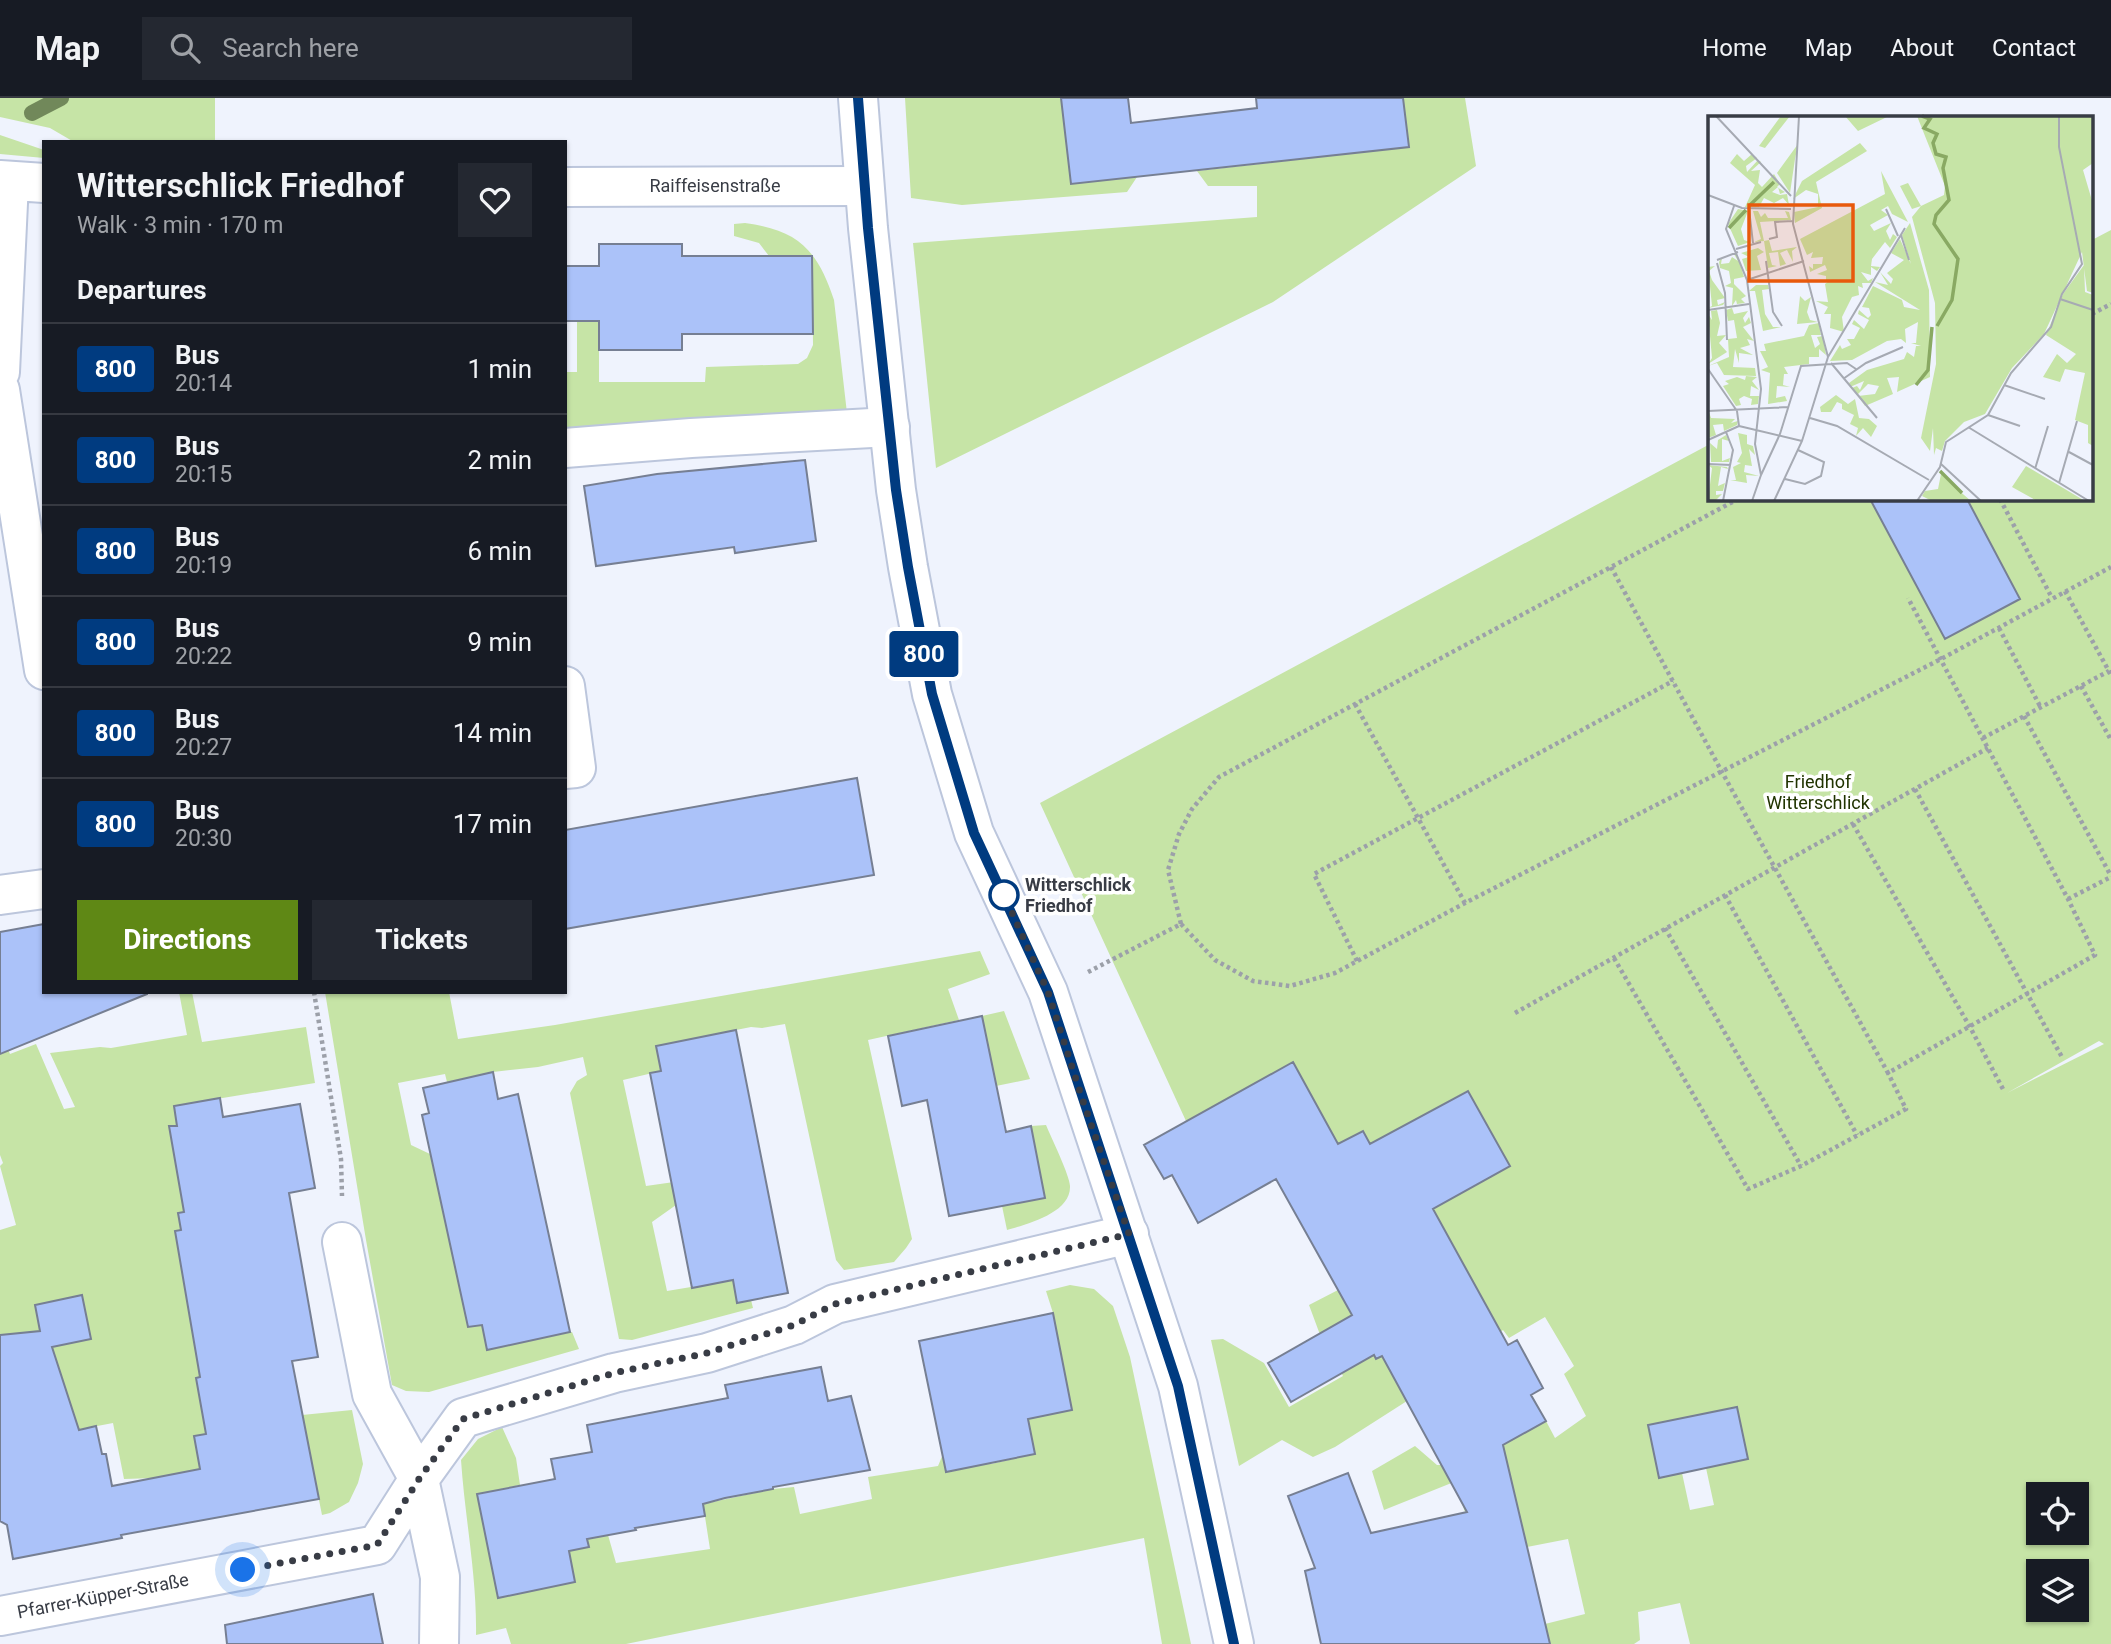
<!DOCTYPE html>
<html lang="en">
<head>
<meta charset="utf-8">
<style>
	:root { --surface:#171b24; --page:#242831; --text:#f1f3f6; --muted:#9ea1a6; --line:#363941; --accent:#5f8815 }
	body { margin:0; font-family:Roboto,sans-serif; background:var(--page); color:var(--text); height:100vh; display:flex; flex-direction:column; font-size:26px; white-space:nowrap }
	* { box-sizing:border-box; margin:0 }
	p { font-size:23px; color:var(--muted) }
	.icon { flex:none; width:38px; height:38px; fill:none; stroke:currentColor; stroke-width:2; stroke-linecap:round; stroke-linejoin:round }
	.map { position:relative; flex:1; overflow:hidden }
	.details { position:absolute; left:42px; top:42px; width:525px; height:854px; display:flex; flex-direction:column; background:var(--surface); border-radius:0px; box-shadow:0 2px 5px #0004 }
	.details>* { flex:none }
	.badge { padding:0 14px; border-radius:5px; font-size:24px; line-height:46px }
	.buttons { position:absolute; left:2026px; top:1384px; display:grid; gap:14px }
	.buttons a { display:grid; place-items:center; width:63px; height:63px; border-radius:0px; background:var(--surface); box-shadow:0 2px 5px #0004; font-size:35px }
	.you { position:absolute; width:35px; height:35px; margin:-18px; border:5px solid #fff; border-radius:50%; background:#1a73e8; box-shadow:0 0 0 10px #1a73e833 }
	.map>.badge { position:absolute; translate:-50% -50%; box-shadow:0 0 0 4px #fff }
	h2 { padding:0 35px; font-size:26px; line-height:63px }
	.round { display:grid; place-items:center; flex:none; width:74px; height:74px; border-radius:0px; background:var(--page) }
	.overview { display:flex; align-items:center; justify-content:space-between; height:119px; padding:0 35px }
	h1 { font-size:33px; font-weight:700; line-height:52px }
	.primary-button { display:flex; gap:14px; margin-top:auto; padding:14px 35px }
	.primary-button a { flex:1; height:80px; border-radius:0px; background:var(--accent); color:#fff; font-size:28px; font-weight:700; line-height:80px; text-align:center }
	.primary-button a+a { background:var(--page); color:var(--text) }
	ul { padding:0; list-style:none }
	li { display:flex; align-items:center; gap:21px; height:91px; padding:0 35px; border-top:2px solid var(--line) }
	li div { flex:1 }
	li b { display:block; font-size:26px }
	li em { font-style:normal }
	li .badge { min-width:77px; font-weight:700; text-align:center }
	header { display:flex; align-items:center; gap:42px; box-sizing:border-box; height:98px; padding:0 35px; background:var(--surface); border-bottom:2px solid var(--line) }
	header strong { font-size:33px }
	nav { display:flex; gap:38px; margin-inline-start:auto; font-size:24px }
	.search { width:490px; height:63px; background:var(--page); display:flex; align-items:center; gap:18px; box-sizing:border-box; padding:0 24px; border-radius:0px; color:var(--muted); font-size:26px }
	.map>svg:first-child { display:block }
	.green { fill:#c6e4a6; fill-rule:evenodd }
	.lines { fill:none; stroke-linecap:round; stroke-linejoin:round }
	.stream { stroke:#71885a; stroke-width:16 }
	.building { fill:#abc2f9; stroke:#767f93; stroke-width:2 }
	.street-casing { stroke:#bcc6dc; stroke-width:42 }
	.secondary-casing { stroke:#bcc6dc; stroke-width:42 }
	.path { stroke:#9ca0a9; stroke-width:4.5; stroke-dasharray:3.5 3.5; stroke-linecap:butt }
	.street { stroke:#fff; stroke-width:38 }
	.secondary { stroke:#fff; stroke-width:38 }
	.line-casing { stroke:#fff; stroke-width:16 }
	.line { stroke:#003b80; stroke-width:10 }
	.walk { stroke:#383c45; stroke-width:7; stroke-dasharray:0 12.6 }
	.stop-dot { fill:#fff; stroke:#003b80; stroke-width:3.5 }
	.labels { text-anchor:middle; stroke-width:7; stroke-linejoin:round; paint-order:stroke }
	.street-label { font-size:18px; fill:#383c45; stroke:#fff }
	.park-label { font-size:18px; fill:#213400; stroke:#fff }
	.stop-label { font-size:18px; font-weight:bold; fill:#383c45; stroke:#fff; text-anchor:start }
	.inset-river { fill:none; stroke:#89a963; stroke-width:3.5 }
	.inset-road { fill:none; stroke:#a6aab3; stroke-width:2 }
	.view { fill:#e8590c; fill-opacity:0.15; stroke:#e8590c; stroke-width:3.5 }
	.inset-edge { fill:none; stroke:#383c45; stroke-width:3.5 }
</style>
</head>
<body>
<header>
<strong>Map</strong>
<div class="search"><svg class="icon" aria-label="search" viewBox="0 0 24 24"><circle cx="10" cy="10" r="6"/><path d="M15 15l6 6"/></svg>Search here</div>
<nav><a>Home</a><a>Map</a><a>About</a><a>Contact</a></nav>
</header>
<div class="map">
<svg width="2111" height="1546" viewBox="0 0 2111 1546">
	<rect width="100%" height="100%" fill="#eff3fd"/>
	<path class="green" d="M 0,0 L 215,0 L 215,44 L 74,44 L 50,30 L 0,19 Z
		M 905,0 L 1061,0 L 1071,86 L 1137,79 L 1127,94 L 962,107 L 911,100 Z
		M 1403,0 L 1465,0 L 1476,68 L 1273,204 L 936,370 L 913,145 L 1257,119 L 1257,88 L 1208,88 L 1197,73 L 1408,49 Z
		M 0,37 L 44,52 L 44,60 L 0,56 Z
		M 745,125 C 798,132 817,151 834,202 L 848,324 L 565,338 L 565,274 L 577,274 L 577,223 L 599,223 L 599,284 L 705,284 L 706,269 L 798,266 L 807,260 L 813,247 L 812,159 L 769,158 L 759,145 L 734,138 L 734,126 Z
		M 2111,132 L 2111,1546 L 1690,1546 L 1680,1505 L 1638,1514 L 1640,1542 L 1634,1546 L 1550,1546 L 1545,1526 L 1585,1516 L 1568,1441 L 1527,1449 L 1516,1402 L 1465,1414 L 1454,1384 L 1384,1412 L 1372,1373 L 1415,1348 L 1437,1367 L 1461,1367 L 1490,1354 L 1546,1323 L 1555,1340 L 1586,1318 L 1564,1276 L 1574,1268 L 1545,1219 L 1509,1240 L 1503,1232 L 1421,1294 L 1335,1349 L 1313,1359 L 1282,1342 L 1239,1368 L 1211,1242 L 1223,1241 L 1264,1265 L 1289,1309 L 1343,1278 L 1319,1234 L 1309,1207 L 1338,1192 L 1376,1261 L 1483,1203 L 1433,1111 L 1509,1068 L 1467,993 L 1370,1046 L 1362,1033 L 1260,1088 L 1293,965 L 1186,1023 L 1040,705 L 1710,346 L 1710,401 L 2092,401 L 2092,142 ZM 2099,943 L 2104,946 L 2007,995 ZM 1737,1309 L 1748,1361 L 1706,1370 L 1714,1407 L 1690,1412 L 1682,1375 L 1659,1379 L 1648,1328 ZM 2039,1396 L 2077,1396 L 2077,1435 L 2039,1435 ZM 2039,1474 L 2077,1474 L 2077,1512 L 2039,1512 Z
		M 980,853 L 990,876 L 948,891 L 959,922 L 868,942 L 912,1141 L 906,1150 L 894,1164 L 844,1172 L 836,1162 L 785,926 L 762,930 L 751,929 L 656,948 L 661,973 L 623,982 L 646,1088 L 674,1084 L 676,1107 L 652,1124 L 667,1193 L 733,1182 L 737,1205 L 751,1202 L 753,1210 L 632,1242 L 619,1241 L 570,995 L 577,983 L 587,977 L 583,959 L 538,969 L 493,974 L 447,984 L 445,976 L 398,985 L 411,1047 L 430,1056 L 468,1229 L 482,1227 L 488,1252 L 572,1234 L 579,1251 L 429,1294 L 406,1293 L 392,1287 L 366,1142 L 325,894 L 449,894 L 458,941 L 555,927 Z
		M 179,894 L 192,894 L 202,944 L 306,929 L 315,985 L 174,1008 L 177,1028 L 169,1029 L 184,1114 L 178,1115 L 182,1132 L 175,1133 L 200,1279 L 196,1280 L 247,1327 L 194,1338 L 201,1378 L 157,1387 L 155,1380 L 124,1381 L 113,1325 L 45,1338 L 0,1341 L 0,1132 L 16,1127 L 0,1068 L 3,1065 L 0,1057 L 0,932 L 10,956 L 36,946 L 64,1011 L 75,1009 L 50,955 L 100,949 L 111,950 L 187,937 Z
		M 1004,913 L 1030,981 L 996,988 L 982,918 Z
		M 1046,1027 C 1051,1039 1070,1078 1070,1088 C 1071,1115 1027,1126 1007,1132 L 1002,1108 L 1031,1028 Z
		M 1070,1187 L 1094,1191 L 1113,1208 L 1130,1259 L 1191,1546 L 1162,1546 L 1144,1440 L 626,1546 L 511,1546 L 506,1530 L 476,1537 C 477,1478 465,1421 461,1362 L 478,1341 L 502,1329 L 516,1360 L 520,1387 L 478,1396 L 569,1453 L 589,1449 L 584,1430 L 608,1437 L 616,1465 L 710,1451 L 703,1406 L 773,1391 L 794,1389 L 800,1416 L 872,1401 L 868,1379 L 938,1368 L 943,1356 L 986,1347 L 991,1366 L 1035,1356 L 1028,1321 L 1072,1311 L 1053,1215 L 1046,1193 Z
		M 352,1312 L 363,1366 L 358,1385 L 349,1404 L 330,1415 L 322,1417 L 302,1317 Z"/>
	<g class="lines">
		<path class="stream" d="M 32,15 L 61,0"/>
	</g>
	<path class="building" d="M 1061,0 L 1128,0 L 1131,25 L 1257,10 L 1256,0 L 1403,0 L 1409,49 L 1071,86 Z
		M 599,146 L 682,146 L 682,158 L 812,158 L 813,236 L 682,236 L 682,252 L 599,252 L 599,223 L 565,223 L 565,168 L 599,168 Z
		M 805,362 L 816,443 L 735,455 L 734,449 L 596,468 L 584,388 L 657,376 Z
		M 1870,401 L 1967,401 L 2020,501 L 1945,541 Z
		M 857,680 L 874,777 L 565,831 L 565,732 Z
		M 44,826 L 44,894 L 147,894 L 147,896 L 0,956 L 0,834 Z
		M 982,918 L 1006,1034 L 1031,1028 L 1045,1100 L 949,1118 L 927,1002 L 902,1008 L 888,938 Z
		M 736,932 L 788,1195 L 737,1205 L 733,1182 L 692,1190 L 650,975 L 661,973 L 656,948 Z
		M 1293,964 L 1338,1046 L 1363,1033 L 1370,1046 L 1468,993 L 1510,1068 L 1433,1111 L 1508,1247 L 1517,1242 L 1543,1290 L 1531,1297 L 1546,1323 L 1503,1347 L 1550,1546 L 1321,1546 L 1305,1473 L 1315,1470 L 1288,1398 L 1348,1375 L 1371,1435 L 1467,1414 L 1382,1258 L 1376,1261 L 1374,1257 L 1291,1304 L 1268,1265 L 1352,1217 L 1276,1081 L 1198,1125 L 1172,1077 L 1164,1081 L 1144,1047 Z
		M 493,974 L 498,1001 L 518,996 L 570,1234 L 487,1252 L 482,1227 L 468,1229 L 422,1017 L 429,1015 L 423,990 Z
		M 220,1000 L 223,1019 L 300,1006 L 315,1090 L 289,1095 L 318,1259 L 292,1263 L 319,1401 L 121,1437 L 122,1440 L 13,1461 L 7,1427 L 0,1423 L 0,1237 L 40,1233 L 35,1207 L 82,1197 L 91,1241 L 52,1249 L 79,1332 L 96,1328 L 102,1356 L 106,1356 L 112,1388 L 200,1371 L 194,1338 L 206,1336 L 196,1280 L 200,1279 L 175,1133 L 181,1132 L 178,1115 L 184,1114 L 169,1028 L 177,1028 L 174,1008 Z
		M 1053,1215 L 1072,1312 L 1028,1321 L 1035,1356 L 946,1374 L 919,1243 Z
		M 821,1269 L 828,1303 L 851,1298 L 870,1372 L 773,1389 L 773,1391 L 725,1400 L 703,1406 L 705,1418 L 635,1430 L 636,1432 L 587,1441 L 589,1449 L 569,1453 L 575,1484 L 498,1500 L 477,1396 L 555,1381 L 551,1361 L 592,1354 L 587,1327 L 728,1300 L 725,1287 Z
		M 1737,1309 L 1748,1361 L 1659,1380 L 1648,1327 Z
		M 373,1496 L 383,1546 L 227,1546 L 225,1527 Z"/>
	<g class="lines">
		<defs>
			<path id="street" d="M 0,82 L 44,85
				M 565,89 L 864,88
				M 0,274 L 9,84
				M 0,292 L 44,572
				M 565,350 L 691,340 L 890,329
				M 565,588 L 576,670 L 565,671
				M 0,797 L 44,791
				M 342,1144 L 372,1296 L 419,1381 L 440,1479 L 439,1546
				M 0,1518 L 377,1447 L 419,1381 L 463,1320 L 614,1275 L 707,1255 L 794,1227 L 835,1206 L 1129,1136"/>
			<path id="secondary" d="M 858,0 L 868,130 L 896,392 L 908,469 L 932,596 L 974,735 L 1048,894 L 1178,1288 L 1234,1546"/>
		</defs>
		<use href="#street" class="street-casing"/>
		<use href="#secondary" class="secondary-casing"/>
		<path class="path" d="M 2092,216 L 2111,206
			M 2000,401 L 2052,500
			M 1611,469 L 1722,674 L 1888,975 L 2095,857 L 2068,801 L 1908,500
			M 2065,493 L 2111,577
			M 1999,530 L 2041,610
			M 2081,588 L 2111,642
			M 1355,606 L 1465,805
			M 2024,618 L 2111,778
			M 1983,640 L 2109,573
			M 1915,691 L 2063,961
			M 1853,726 L 1970,929 L 2004,993
			M 1725,797 L 1857,1037
			M 2068,801 L 2111,779
			M 1181,826 L 1215,862 L 1253,883 L 1290,888 L 1335,875 L 1465,805 L 1941,561 L 2111,469
			M 1665,830 L 1801,1068
			M 1614,860 L 1748,1091 L 1801,1068 L 1906,1011 L 1888,975
			M 1357,863 L 1314,776 L 1673,583
			M 1088,874 L 1181,826 L 1168,772 L 1179,736 L 1192,711 L 1219,679 L 1738,401
			M 314,894 L 341,1061 L 342,1098
			M 1515,915 L 1988,650"/>
		<use href="#street" class="street"/>
		<use href="#secondary" class="secondary"/>
	</g>
	<g class="lines">
		<defs>
			<path id="line" d="M 858,0 L 868,130 L 896,392 L 908,469 L 932,596 L 974,735 L 1048,894 L 1178,1288 L 1234,1546"/>
		</defs>
		<use href="#line" class="line-casing"/>
		<use href="#line" class="line"/>
		<path class="walk" d="M 243,1472 L 377,1447 L 419,1381 L 463,1321 L 614,1275 L 707,1255 L 794,1227 L 835,1206 L 1129,1136 L 1083,1003 L 1048,894 L 1003,795 L 1004,797"/>
	</g>
	<circle class="stop-dot" cx="1004" cy="797" r="14"/>
	<g class="labels">
		<g class="street-label">
			<text x="715" y="94">Raiffeisenstraße</text>
			<text transform="translate(103 1498) rotate(-11)" y="6">Pfarrer-Küpper-Straße</text>
		</g>
		<g class="park-label">
			<text x="1818" y="690">Friedhof<tspan x="1818" dy="21">Witterschlick</tspan></text>
		</g>
		<g class="stop-label">
			<text x="1025" y="793">Witterschlick<tspan x="1025" dy="21">Friedhof</tspan></text>
		</g>
	</g>
	<g transform="translate(1708 18)">
		<rect width="385" height="385" fill="#eff3fd"/>
		<path d="M 73,0 L 82,0 L 57,32 L 51,30 ZM 137,0 L 181,0 L 150,15 ZM 209,0 L 385,0 L 385,47 L 375,54 L 385,88 L 385,177 L 379,175 L 374,136 L 336,218 L 304,252 L 277,298 L 256,306 L 237,325 L 234,335 L 228,332 L 226,339 L 225,312 L 222,335 L 213,322 L 228,248 L 227,187 L 204,101 L 213,90 L 204,93 L 192,70 L 200,67 L 213,90 L 236,79 L 237,70 ZM 152,27 L 159,35 L 108,66 L 114,92 L 87,107 L 86,96 L 110,91 L 110,78 L 98,74 L 85,83 L 94,65 ZM 90,28 L 87,43 L 82,77 L 69,57 ZM 29,38 L 36,45 L 44,38 L 49,42 L 38,50 L 39,56 L 50,44 L 53,46 L 43,55 L 52,54 L 50,67 L 54,71 L 66,58 L 72,68 L 69,71 L 77,76 L 72,78 L 70,71 L 64,76 L 72,79 L 79,78 L 81,89 L 75,82 L 66,87 L 56,82 L 51,91 L 37,91 L 47,69 L 22,47 ZM 173,55 L 200,106 L 184,98 L 180,90 L 173,94 L 180,99 L 162,109 L 166,115 L 183,107 L 178,115 L 182,124 L 185,118 L 189,121 L 182,132 L 177,126 L 164,143 L 163,150 L 172,151 L 169,155 L 163,151 L 163,159 L 153,156 L 160,165 L 165,162 L 163,167 L 154,167 L 155,172 L 150,170 L 151,179 L 144,181 L 134,201 L 136,216 L 122,212 L 123,198 L 116,198 L 120,191 L 108,185 L 120,186 L 117,168 L 124,163 L 118,166 L 118,160 L 109,158 L 119,154 L 117,149 L 102,156 L 101,150 L 105,153 L 105,148 L 114,148 L 115,141 L 103,142 L 105,136 L 99,139 L 92,123 L 177,78 ZM 30,93 L 40,95 L 33,113 L 36,124 L 42,126 L 30,130 L 20,108 ZM 45,95 L 50,95 L 53,101 L 57,97 L 60,102 L 80,102 L 77,95 L 81,96 L 83,104 L 52,106 L 56,125 L 61,124 L 64,135 L 89,131 L 84,135 L 85,146 L 79,134 L 72,137 L 78,148 L 72,150 L 70,136 L 61,137 L 64,149 L 69,150 L 60,152 L 56,125 L 46,126 L 53,123 ZM 202,107 L 221,174 L 222,261 L 189,276 L 191,261 L 179,262 L 185,278 L 157,290 L 150,280 L 167,278 L 171,270 L 160,268 L 149,279 L 144,272 L 149,270 L 152,274 L 156,265 L 142,271 L 141,267 L 159,254 L 196,243 L 199,236 L 206,241 L 208,230 L 213,230 L 203,227 L 208,227 L 210,206 L 197,213 L 198,227 L 193,223 L 179,225 L 144,244 L 122,245 L 132,229 L 134,233 L 143,229 L 139,223 L 146,223 L 152,212 L 144,208 L 146,204 L 156,213 L 161,204 L 150,198 L 151,194 L 160,202 L 163,199 L 161,192 L 154,191 L 165,170 L 194,184 L 196,191 L 212,194 L 167,166 L 180,169 L 172,156 L 183,168 L 185,163 L 179,157 L 196,144 L 183,137 L 192,123 L 203,148 L 194,119 ZM 50,132 L 56,136 L 49,140 L 53,154 L 38,155 L 34,143 L 41,141 L 33,137 ZM 26,138 L 29,138 L 36,161 L 26,163 L 26,168 L 38,180 L 33,183 L 37,187 L 29,188 L 28,184 L 24,190 L 25,172 L 17,170 L 23,167 L 21,155 L 12,152 L 11,146 L 12,144 L 14,142 L 13,148 L 21,147 L 24,141 L 30,145 ZM 376,149 L 377,176 L 385,179 L 385,330 L 380,327 L 380,309 L 367,304 L 377,257 L 357,253 L 352,266 L 335,261 L 349,238 L 359,247 L 368,238 L 338,219 L 355,178 ZM 7,150 L 1,155 L 4,164 L 17,182 L 9,184 L 10,189 L 17,186 L 15,189 L 0,192 L 4,190 L 0,151 ZM 48,169 L 60,169 L 61,173 L 54,174 L 57,198 L 65,211 L 73,211 L 55,215 L 47,175 L 41,175 ZM 92,180 L 97,185 L 103,181 L 99,196 L 102,204 L 110,206 L 89,208 ZM 24,192 L 26,198 L 40,195 L 35,202 L 37,207 L 41,201 L 43,207 L 35,211 L 46,225 L 39,223 L 42,229 L 32,232 L 45,239 L 31,237 L 31,247 L 27,233 L 25,251 L 47,252 L 48,260 L 16,259 L 9,247 L 0,250 L 21,241 L 20,223 L 29,222 L 26,204 L 20,205 L 18,194 ZM 9,194 L 12,207 L 9,220 L 18,219 L 11,227 L 19,236 L 0,248 L 4,242 L 0,198 L 4,204 L 3,195 ZM 111,207 L 113,219 L 103,219 L 107,232 L 112,228 L 109,221 L 115,220 L 118,239 L 111,233 L 111,241 L 101,241 L 101,248 L 76,251 L 80,258 L 76,258 L 75,269 L 82,271 L 69,270 L 68,282 L 77,280 L 79,285 L 60,288 L 62,257 L 53,254 L 60,251 L 52,235 L 58,235 L 56,228 L 96,220 L 101,209 ZM 38,260 L 49,261 L 44,265 L 51,274 L 43,270 L 42,280 L 51,280 L 50,288 L 43,289 L 44,283 L 36,280 L 31,283 L 33,289 L 28,290 L 15,270 L 21,268 L 17,265 L 29,261 L 37,264 ZM 128,279 L 140,288 L 147,283 L 151,302 L 161,303 L 169,310 L 163,321 L 155,312 L 148,320 L 150,312 L 142,308 L 146,299 L 134,293 L 134,288 L 129,286 L 123,296 L 113,296 L 112,291 ZM 1,296 L 3,302 L 27,303 L 23,307 L 30,305 L 29,309 L 16,315 L 15,308 L 5,309 L 8,319 L 0,322 ZM 30,317 L 39,319 L 39,328 L 45,330 L 47,339 L 41,333 L 44,350 L 37,349 L 36,356 L 51,360 L 38,359 L 39,367 L 22,364 L 28,364 L 25,351 L 33,347 L 29,346 L 34,337 ZM 18,319 L 21,325 L 14,323 L 14,345 L 22,342 L 21,346 L 3,346 L 2,327 L 9,333 L 10,324 ZM 0,349 L 19,351 L 20,353 L 13,351 L 10,370 L 17,367 L 15,375 L 8,375 L 8,379 L 14,378 L 7,385 L 0,385 L 4,352 ZM 318,350 L 377,385 L 329,385 L 304,371 ZM 233,358 L 241,366 L 263,385 L 224,385 L 214,380 L 217,375 L 230,373 Z" fill="#c6e4a6"/>
		<path class="inset-river" d="M 214,0 L 222,3 L 216,12 L 229,18 L 225,27 L 228,38 L 238,41 L 235,52 L 241,84 L 228,99 L 226,108 L 250,143 L 244,184 L 229,210M 42,89 L 66,66M 21,112 L 38,94M 208,269 L 220,254 L 224,211M 232,355 L 254,377"/>
		<path class="inset-road" d="M 8,0 L 83,80M 0,79 L 34,92 L 83,93M 26,90 L 18,113 L 39,164 L 53,273 L 47,328 L 53,359 L 44,385M 41,93 L 45,127M 178,93 L 190,120M 193,119 L 201,144M 61,123 L 69,121 L 67,106 L 85,105M 28,133 L 53,126M 9,144 L 30,136M 58,145 L 65,196 L 74,210M 9,147 L 17,177 L 19,224M 39,164 L 96,145M 352,183 L 385,194M 0,194 L 41,188M 120,241 L 197,112M 123,247 L 169,302M 0,253 L 29,295 L 31,310M 135,263 L 158,247 L 195,231M 296,269 L 337,283M 0,295 L 80,291M 280,299 L 312,310M 102,302 L 129,310 L 221,364M 31,310 L 94,325M 260,311 L 381,385M 0,324 L 31,310M 361,336 L 385,349M 0,348 L 23,349M 233,348 L 273,385M 327,353 L 340,310M 53,359 L 72,318 L 93,250 L 139,247 L 148,253M 77,363 L 97,368 L 113,360 L 116,346 L 90,334M 351,367 L 369,305M 15,385 L 25,334 L 18,316M 66,385 L 94,325 L 120,241 L 85,108 L 91,0M 209,385 L 232,351 L 238,326 L 280,299 L 303,257 L 343,211 L 354,178 L 374,148 L 351,31 L 351,0"/>
		<path class="view" d="M 41,89 L 145,89 L 145,165 L 41,165 Z"/>
		<rect width="385" height="385" class="inset-edge"/>
	</g>
</svg>
<div class="buttons">
<a><svg class="icon" aria-label="locate" viewBox="0 0 24 24"><circle cx="12" cy="12" r="6"/><path d="M12 2v4M12 18v4M2 12h4M18 12h4"/></svg></a>
<a><svg class="icon" aria-label="layers" viewBox="0 0 24 24"><path d="M12 4l9 5-9 5-9-5zM3 14l9 5 9-5"/></svg></a>
</div>
<div class="you" style="left:243px;top:1472px"></div>
<b class="badge" style="left:924px;top:556px;background:#003b80;color:#fff">800</b>
<section class="details">
<div class="overview"><div><h1>Witterschlick Friedhof</h1><p>Walk · 3 min · 170 m</p></div><a class="round"><svg class="icon" aria-label="heart" viewBox="0 0 24 24"><path d="M12 20l-8-8c-3-5 5-10 8-4 3-6 11-1 8 4z"/></svg></a></div>
<h2>Departures</h2>
<ul>
<li><span class="badge" style="background:#003b80;color:#fff">800</span><div><b>Bus</b><p>20:14</p></div><em>1 min</em></li>
<li><span class="badge" style="background:#003b80;color:#fff">800</span><div><b>Bus</b><p>20:15</p></div><em>2 min</em></li>
<li><span class="badge" style="background:#003b80;color:#fff">800</span><div><b>Bus</b><p>20:19</p></div><em>6 min</em></li>
<li><span class="badge" style="background:#003b80;color:#fff">800</span><div><b>Bus</b><p>20:22</p></div><em>9 min</em></li>
<li><span class="badge" style="background:#003b80;color:#fff">800</span><div><b>Bus</b><p>20:27</p></div><em>14 min</em></li>
<li><span class="badge" style="background:#003b80;color:#fff">800</span><div><b>Bus</b><p>20:30</p></div><em>17 min</em></li>
</ul>
<div class="primary-button"><a>Directions</a><a>Tickets</a></div>
</section>
</div>
</body>
</html>
